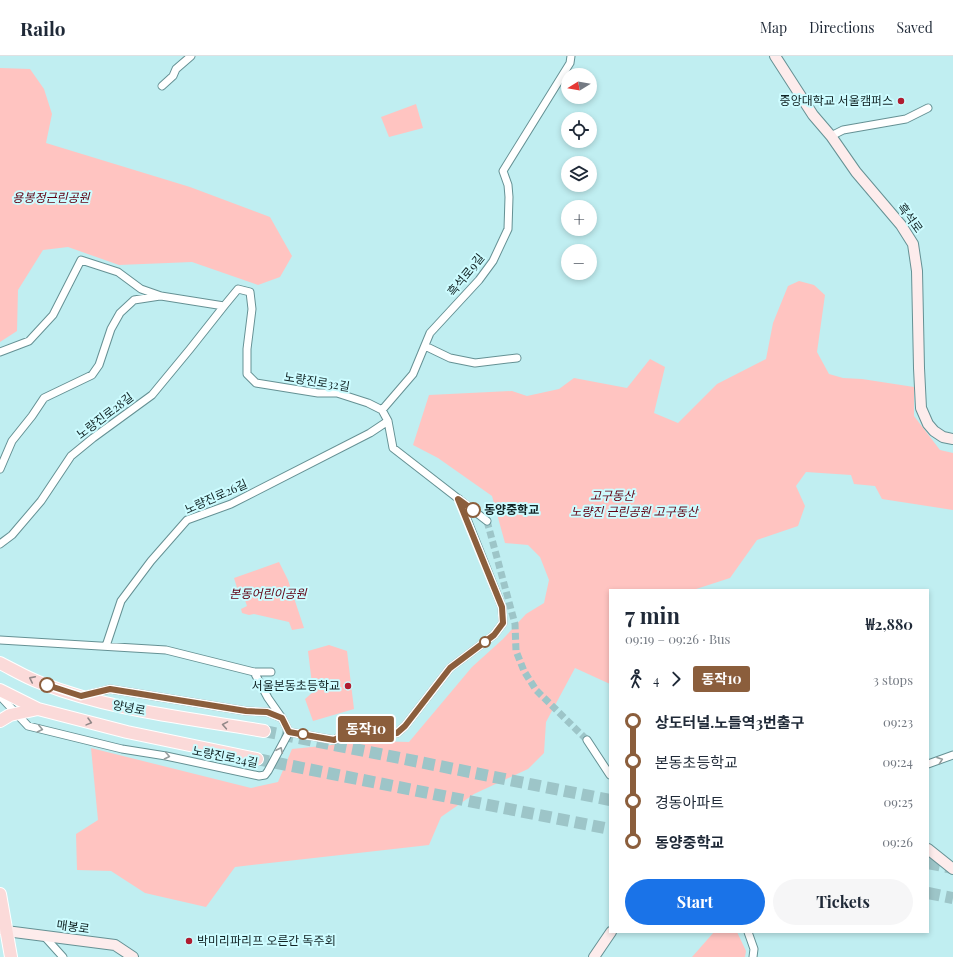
<!DOCTYPE html>
<html lang="en">
<head>
<meta charset="utf-8">
<style>
	:root { --surface:#fff; --page:#f6f6f7; --text:#1f2937; --muted:#747a83; --line:#e0e1e3; --accent:#1a73e8 }
	body { margin:0; font-family:"Playfair Display","Noto Sans KR",serif; background:var(--page); color:var(--text); height:100vh; display:flex; flex-direction:column; font-size:15px; white-space:nowrap }
	* { box-sizing:border-box; margin:0 }
	p { font-size:13px; color:var(--muted) }
	.icon { flex:none; width:22px; height:22px; fill:none; stroke:currentColor; stroke-width:2; stroke-linecap:round; stroke-linejoin:round }
	.map { position:relative; flex:1; overflow:hidden }
	.drawer { position:absolute; left:609px; top:533px; width:320px; height:344px; display:flex; flex-direction:column; background:var(--surface); border-radius:0px; box-shadow:0 2px 6px #0003 }
	.drawer>* { flex:none }
	.badge { padding:0 8px; border-radius:3px; font-size:14px; line-height:26px }
	.needle { width:26px; rotate:259deg }
	.tools { position:absolute; left:561px; top:12px; display:grid; gap:8px }
	.tools a { display:grid; place-items:center; width:36px; height:36px; border-radius:50%; background:var(--surface); box-shadow:0 2px 6px #0003; font-size:20px }
	.map>.badge { position:absolute; translate:-50% -50%; box-shadow:0 0 0 2px #fff }
	.legs { display:flex; align-items:center; gap:6px; height:44px; padding:0 16px; font-size:13px }
	.legs p { margin-inline-start:auto }
	.summary { display:flex; align-items:center; justify-content:space-between; height:68px; padding:0 16px }
	h1 { font-size:22px; font-weight:700; line-height:30px }
	.primary-button { display:flex; gap:8px; margin-top:auto; padding:8px 16px }
	.primary-button a { flex:1; height:46px; border-radius:24px; background:var(--accent); color:#fff; font-size:16px; font-weight:700; line-height:46px; text-align:center }
	.primary-button a+a { background:var(--page); color:var(--text) }
	ul { padding:0 16px; list-style:none }
	li { display:flex; align-items:center; gap:14px; height:40px; font-size:15px }
	li i { display:grid; place-items:center; width:6px; height:100%; margin:0 5px; background:currentColor }
	li i::after { content:''; width:10px; height:10px; margin:-5px; border:3px solid; border-radius:50%; background:var(--surface) }
	li p { margin-inline-start:auto }
	li:first-child i { background:linear-gradient(#0000 50%,currentColor 0) }
	li:last-child i { background:linear-gradient(currentColor 50%,#0000 0) }
	header { display:flex; align-items:center; gap:24px; box-sizing:border-box; height:56px; padding:0 20px; background:var(--surface); border-bottom:1px solid var(--line) }
	header strong { font-size:19px }
	nav { display:flex; gap:22px; margin-inline-start:auto; font-size:14px }
	.map>svg:first-child { display:block }
	.green { fill:#ffc4c1 }
	.lines { fill:none; stroke-linecap:round; stroke-linejoin:round }
	.street-tunnel { stroke:#9dc5c8; stroke-width:7; stroke-dasharray:7 3.5; stroke-linecap:butt }
	.primary-tunnel { stroke:#9dc5c8; stroke-width:12; stroke-dasharray:12 6; stroke-linecap:butt }
	.street-casing { stroke:#659194; stroke-width:9 }
	.secondary-casing { stroke:#659194; stroke-width:12 }
	.primary-casing { stroke:#fff; stroke-width:14 }
	.street { stroke:#fff; stroke-width:7 }
	.secondary { stroke:#fdecec; stroke-width:10 }
	.primary { stroke:#fbdad9; stroke-width:12 }
	.oneway { stroke:#928888 }
	.oneway2 { stroke:#949c9c }
	.line-1-casing { stroke:#fff; stroke-width:9 }
	.line-1 { stroke:#8b5e3c; stroke-width:6 }
	.poi-dot { fill:#b01c30; stroke:#cdfcff; stroke-width:1.5 }
	.stop-1-dot { fill:#fff; stroke:#8b5e3c; stroke-width:2 }
	.labels { text-anchor:middle; stroke-width:4; stroke-linejoin:round; paint-order:stroke }
	.poi-label { font-size:12px; fill:#112324; stroke:#cdfcff; text-anchor:end }
	.park-label { font-size:12px; font-style:italic; fill:#600012; stroke:#cdfcff }
	.street-label { font-size:12px; fill:#112324; stroke:#cdfcff }
	.stop-label { font-size:12px; font-weight:bold; fill:#112324; stroke:#cdfcff; text-anchor:start }
</style>
</head>
<body>
<header>
<strong>Railo</strong>
<nav><a>Map</a><a>Directions</a><a>Saved</a></nav>
</header>
<div class="map">
<svg width="953" height="901" viewBox="0 0 953 901">
	<rect width="100%" height="100%" fill="#c0eef1"/>
	<path class="green" d="M 0,12 L 30,13 L 44,33 L 52,58 L 46,87 L 190,131 L 270,161 L 292,200 L 280,221 L 258,229 L 192,206 L 119,209 L 68,191 L 43,194 L 18,234 L 17,275 L 0,286 Z
		M 416,48 L 423,72 L 389,81 L 381,61 Z
		M 799,225 L 814,229 L 825,239 L 817,296 L 829,318 L 843,322 L 862,323 L 914,331 L 914,360 L 940,394 L 953,397 L 953,454 L 882,443 L 875,430 L 854,428 L 851,419 L 806,416 L 796,430 L 805,450 L 798,470 L 757,484 L 730,522 L 693,534 L 610,534 L 610,628 L 575,612 L 546,666 L 544,697 L 528,713 L 474,738 L 441,761 L 429,789 L 235,811 L 206,851 L 145,837 L 111,815 L 77,814 L 76,778 L 98,764 L 91,692 L 251,732 L 278,726 L 292,693 L 371,685 L 409,686 L 472,611 L 503,583 L 526,558 L 544,547 L 549,524 L 540,501 L 528,489 L 505,487 L 492,440 L 438,402 L 413,389 L 429,339 L 512,335 L 527,340 L 559,333 L 574,322 L 627,332 L 650,303 L 665,311 L 654,357 L 678,367 L 717,328 L 766,303 L 773,267 L 788,230 Z
		M 279,506 L 288,524 L 304,572 L 292,574 L 289,566 L 254,558 L 249,559 L 242,557 L 241,553 L 247,550 L 242,535 L 238,535 L 234,522 Z
		M 329,589 L 347,595 L 354,653 L 313,665 L 305,643 L 313,636 L 308,595 Z
		M 714,876 L 737,876 L 746,895 L 745,901 L 692,901 Z"/>
	<g class="lines">
		<path class="street-tunnel" d="M 487,465 L 515,568 L 516,595 L 524,615 L 536,634 L 587,684"/>
		<path class="primary-tunnel" d="M 264,675 L 610,744
			M 257,703 L 610,773
			M 928,807 L 953,812
			M 928,837 L 953,842"/>
		<defs>
			<path id="street" d="M 162,30 L 173,20 L 176,13 L 191,0
				M 831,80 L 843,74 L 906,63 L 928,52
				M 425,290 L 450,302 L 475,307 L 517,302
				M 0,296 L 29,285 L 53,259 L 81,204 L 118,216 L 141,233 L 161,240 L 224,250 L 238,233 L 250,236 L 252,253 L 247,293 L 247,318 L 256,327 L 318,337 L 337,337 L 368,347 L 382,354 L 388,365 L 393,392 L 487,465
				M 382,354 L 413,318 L 430,277 L 479,224 L 493,205 L 508,173 L 509,141 L 508,129 L 503,115 L 570,7 L 571,0
				M 0,413 L 12,385 L 32,360 L 44,342 L 92,319 L 99,309 L 111,273 L 120,257 L 134,244 L 160,240
				M 0,488 L 12,479 L 41,445 L 71,400 L 93,382 L 152,339 L 190,293 L 224,250
				M 0,584 L 166,594 L 254,616 L 271,616
				M 106,590 L 121,545 L 151,505 L 187,464 L 231,448 L 370,377 L 388,365
				M 254,616 L 268,642 L 282,662
				M 0,640 L 28,670 L 122,693 L 166,700 L 259,720 L 265,719 L 268,715 L 289,676
				M 83,640 L 110,633 L 246,655 L 267,656 L 282,662 L 289,676
				M 289,676 L 334,684 L 347,677 L 368,673 L 390,678 L 397,677 L 405,670 L 450,612 L 494,579 L 503,567 L 502,551 L 459,443
				M 587,684 L 610,719
				M 928,708 L 953,699
				M 748,876 L 754,893 L 753,901
				M 44,880 L 63,901"/>
			<path id="secondary" d="M 775,0 L 813,59 L 831,80 L 856,116 L 901,169 L 913,188 L 917,215 L 919,312 L 921,352 L 928,368 L 934,375 L 943,381 L 953,383
				M 928,793 L 953,813
				M 0,873 L 6,875 L 115,889 L 133,901
				M 594,901 L 611,876"/>
			<path id="primary" d="M 0,607 C 14,614 27,622 41,627 C 112,655 189,662 264,675
				M 0,634 L 38,653 L 127,676 L 257,703
				M 0,665 L 10,659 L 38,653
				M 0,838 L 11,901"/>
		</defs>
		<use href="#street" class="street-casing"/>
		<use href="#secondary" class="secondary-casing"/>
		<use href="#primary" class="primary-casing"/>
		<use href="#street" class="street"/>
		<use href="#secondary" class="secondary"/>
		<use href="#primary" class="primary"/>
	</g>
	<defs><path id="oneway-chevron" d="M-2-3.5L2.5 0L-2 3.5" fill="none" stroke-width="1.6" stroke-linecap="round" stroke-linejoin="round"/></defs>
	<g class="oneway">
		<use href="#oneway-chevron" transform="translate(32 623) rotate(-154)"/>
		<use href="#oneway-chevron" transform="translate(89 666) rotate(15)"/>
		<use href="#oneway-chevron" transform="translate(225 669) rotate(-170)"/>
	</g>
	<g class="oneway2">
		<use href="#oneway-chevron" transform="translate(40 673) rotate(13)"/>
		<use href="#oneway-chevron" transform="translate(280 694) rotate(-65)"/>
		<use href="#oneway-chevron" transform="translate(167 700) rotate(11)"/>
		<use href="#oneway-chevron" transform="translate(940 704) rotate(-20)"/>
	</g>
	<g class="lines">
		<defs>
			<path id="line-1" d="M 47,629 L 81,640 L 110,633 L 246,655 L 267,656 L 282,662 L 289,676 L 334,684 L 348,677 L 368,673 L 390,678 L 397,677 L 405,670 L 450,612 L 494,579 L 503,567 L 502,551 L 458,443 L 473,454"/>
		</defs>
		<use href="#line-1" class="line-1-casing"/>
		<use href="#line-1" class="line-1"/>
	</g>
	<g class="poi-dot">
		<circle cx="901" cy="45" r="4"/>
		<circle cx="348" cy="630" r="4"/>
		<circle cx="189" cy="885" r="4"/>
	</g>
	<g class="stop-1-dot">
		<circle cx="473" cy="454" r="7"/>
		<circle cx="485" cy="586" r="5"/>
		<circle cx="47" cy="629" r="7"/>
		<circle cx="303" cy="678" r="5"/>
	</g>
	<g class="labels">
		<g class="poi-label">
			<text x="893" y="49">중앙대학교 서울캠퍼스</text>
			<text x="340" y="634">서울본동초등학교</text>
			<text x="197" y="889" text-anchor="start">박미리파리프 오른간 독주회</text>
		</g>
		<g class="park-label">
			<text x="51" y="146">용봉정근린공원</text>
			<text x="612" y="444">고구동산</text>
			<text x="634" y="460">노량진 근린공원 고구동산</text>
			<text x="268" y="542">본동어린이공원</text>
		</g>
		<g class="street-label">
			<text transform="translate(910 162) rotate(54)" y="4">흑석로</text>
			<text transform="translate(466 219) rotate(-51)" y="4">흑석로9길</text>
			<text transform="translate(317 326) rotate(9)" y="4">노량진로32길</text>
			<text transform="translate(105 360) rotate(-37)" y="4">노량진로28길</text>
			<text transform="translate(216 441) rotate(-24)" y="4">노량진로26길</text>
			<text transform="translate(129 652) rotate(11)" y="4">양녕로</text>
			<text transform="translate(225 701) rotate(11)" y="4">노량진로24길</text>
			<text transform="translate(73 871) rotate(8)" y="4">매봉로</text>
		</g>
		<g class="stop-label">
			<text x="484" y="458">동양중학교</text>
		</g>
	</g>
</svg>
<div class="tools">
<a><svg class="needle" viewBox="-14 -14 28 28"><path d="M0-13l5 13h-10z" fill="#e53935"/><path d="M0 13l5-13h-10z" fill="#747a83"/></svg></a>
<a><svg class="icon" aria-label="locate" viewBox="0 0 24 24"><circle cx="12" cy="12" r="6"/><path d="M12 2v4M12 18v4M2 12h4M18 12h4"/></svg></a>
<a><svg class="icon" aria-label="layers" viewBox="0 0 24 24"><path d="M12 4l9 5-9 5-9-5zM3 14l9 5 9-5"/></svg></a>
<a>+</a>
<a>−</a>
</div>
<b class="badge" style="left:366px;top:673px;background:#8b5e3c;color:#fff">동작10</b>
<section class="drawer">
<div class="summary"><div><h1>7 min</h1><p>09:19 – 09:26 · Bus</p></div><b>₩2,880</b></div>
<div class="legs"><svg class="icon" aria-label="walk" viewBox="0 0 24 24"><circle cx="13" cy="4" r="2"/><path d="M13 8l-2 6 4 7M11 14l-3 7M7 12l3-4h3l4 4"/></svg>4<svg class="icon" aria-label="forward" viewBox="0 0 24 24"><path d="M9 5l7 7-7 7"/></svg><b class="badge" style="background:#8b5e3c;color:#fff">동작10</b><p>3 stops</p></div>
<ul>
<li><i style="color:#8b5e3c"></i><b>상도터널.노들역3번출구</b><p>09:23</p></li>
<li><i style="color:#8b5e3c"></i><span>본동초등학교</span><p>09:24</p></li>
<li><i style="color:#8b5e3c"></i><span>경동아파트</span><p>09:25</p></li>
<li><i style="color:#8b5e3c"></i><b>동양중학교</b><p>09:26</p></li>
</ul>
<div class="primary-button"><a>Start</a><a>Tickets</a></div>
</section>
</div>
</body>
</html>
